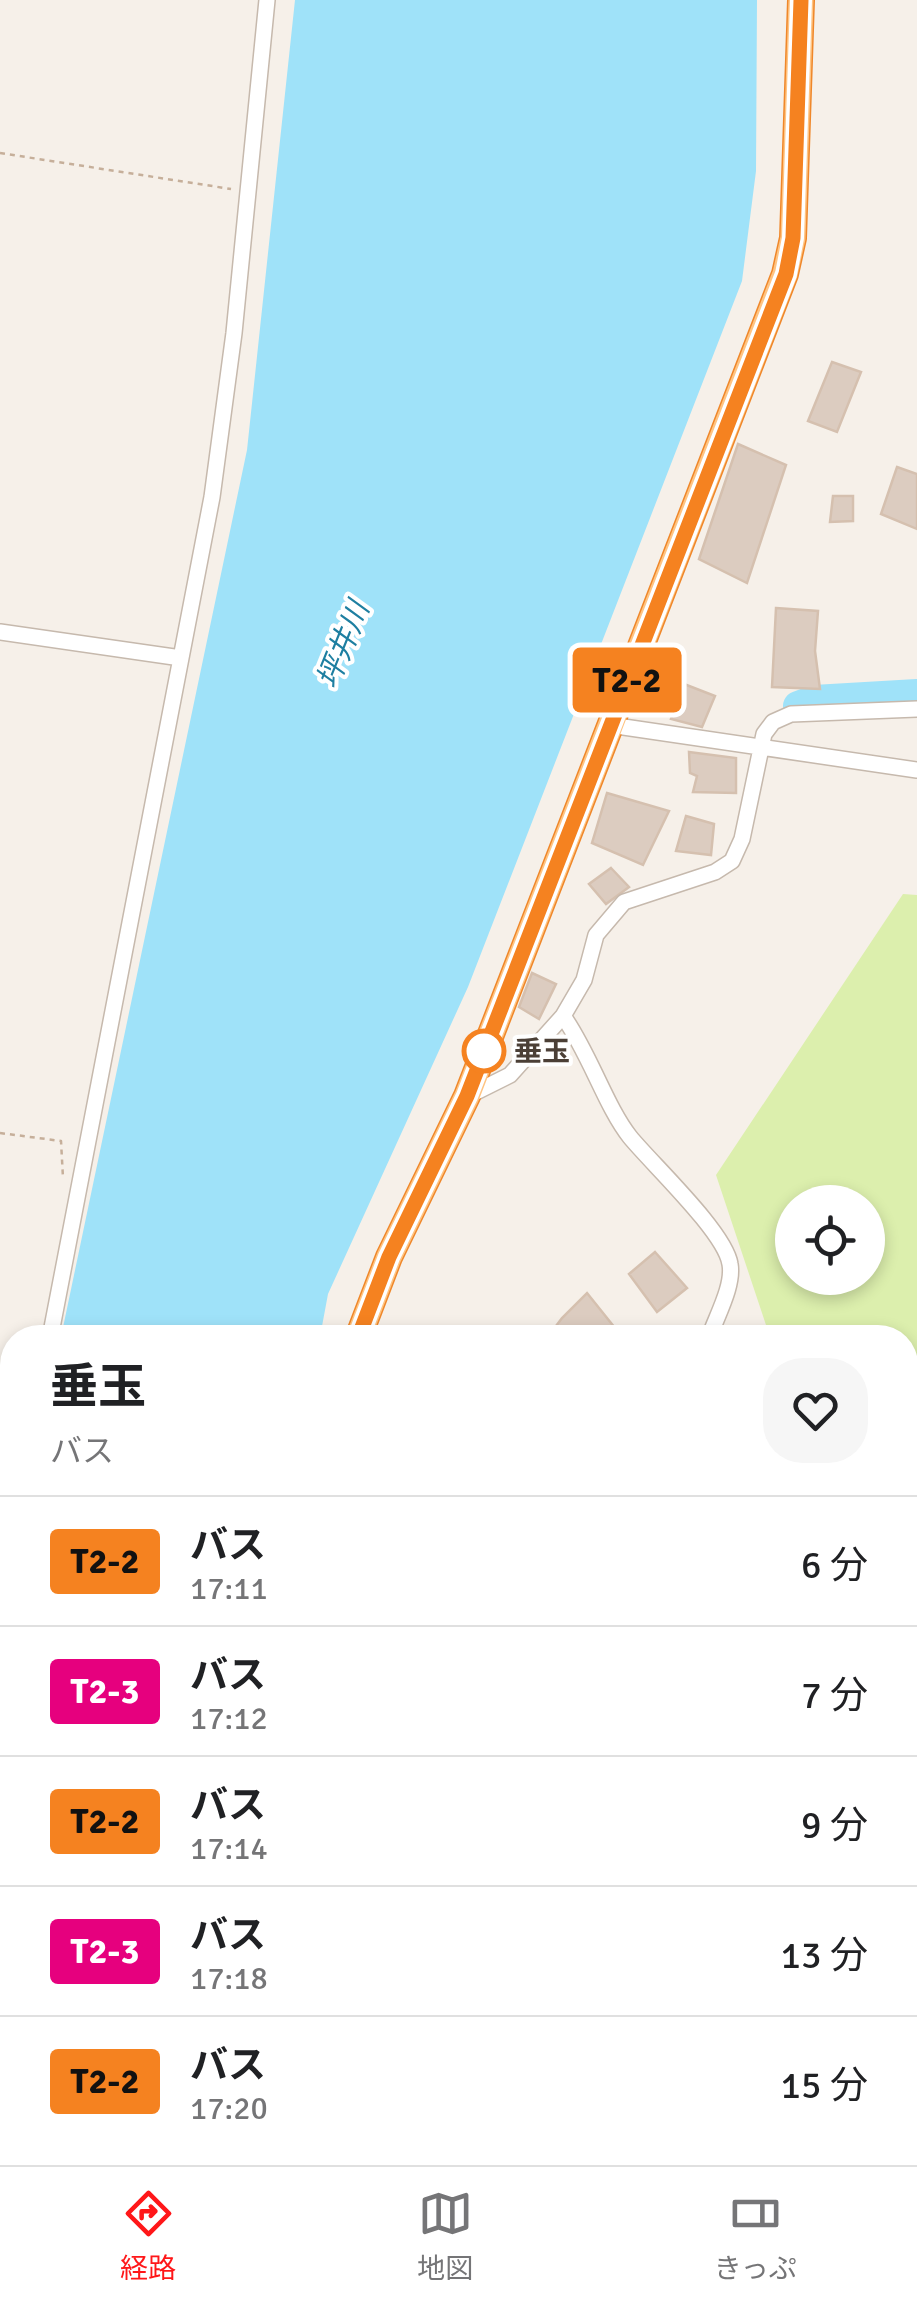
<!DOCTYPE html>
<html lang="ja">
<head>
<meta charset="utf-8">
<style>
	:root { --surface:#fff; --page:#f6f6f6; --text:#202124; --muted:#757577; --line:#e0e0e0; --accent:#ff1719 }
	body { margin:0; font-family:Signika,"Noto Sans JP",sans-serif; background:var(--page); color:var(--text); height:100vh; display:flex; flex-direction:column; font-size:38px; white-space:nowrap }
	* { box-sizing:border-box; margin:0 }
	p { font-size:32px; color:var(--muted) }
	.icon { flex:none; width:55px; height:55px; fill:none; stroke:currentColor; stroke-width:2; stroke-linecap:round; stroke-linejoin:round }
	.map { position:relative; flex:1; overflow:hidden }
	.sheet { position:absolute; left:0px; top:1325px; width:918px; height:840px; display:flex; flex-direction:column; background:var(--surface); border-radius:40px 40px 0 0; box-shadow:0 5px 15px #0003 }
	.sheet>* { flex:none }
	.badge { padding:0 20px; border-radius:8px; font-size:35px; line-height:65px }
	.controls { position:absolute; left:775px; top:1185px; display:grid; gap:20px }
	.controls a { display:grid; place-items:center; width:110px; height:110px; border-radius:50%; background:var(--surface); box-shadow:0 5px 15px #0003; font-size:50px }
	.map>.badge { position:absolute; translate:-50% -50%; box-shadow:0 0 0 5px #fff }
	.round { display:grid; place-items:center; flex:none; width:105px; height:105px; border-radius:40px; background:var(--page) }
	.summary { display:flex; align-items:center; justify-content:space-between; height:170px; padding:0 50px }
	h1 { font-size:48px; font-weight:700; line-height:75px }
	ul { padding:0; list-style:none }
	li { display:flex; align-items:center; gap:30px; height:130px; padding:0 50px; border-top:2px solid var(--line) }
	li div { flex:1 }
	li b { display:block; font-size:38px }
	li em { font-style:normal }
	li .badge { min-width:110px; font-weight:700; text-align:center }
	.tab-bar { display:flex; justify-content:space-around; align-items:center; height:140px; border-top:2px solid var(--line); background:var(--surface); font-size:28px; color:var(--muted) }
	.tab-bar a { display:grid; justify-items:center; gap:5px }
	.tab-bar .on { color:var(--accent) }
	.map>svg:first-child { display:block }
	.green { fill:#dcefad; fill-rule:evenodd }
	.water { fill:#9fe2f9 }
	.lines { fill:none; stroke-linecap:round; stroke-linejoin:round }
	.river { stroke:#9fe2f9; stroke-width:30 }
	.building { fill:#dcccc0; stroke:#d5c0af; stroke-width:2.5 }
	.minor-casing { stroke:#c6b9ad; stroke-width:18 }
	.trunk-casing { stroke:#ef872a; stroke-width:28 }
	.path { stroke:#c6af9a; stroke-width:2.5; stroke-dasharray:5 5; stroke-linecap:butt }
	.minor { stroke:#fff; stroke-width:15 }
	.trunk { stroke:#ffc482; stroke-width:25 }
	.line-casing { stroke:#fff; stroke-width:22 }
	.line { stroke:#f58220; stroke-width:15 }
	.stop-dot { fill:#fff; stroke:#f58220; stroke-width:5 }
	.labels { text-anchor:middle; stroke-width:8; stroke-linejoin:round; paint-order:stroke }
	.stop-label { font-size:28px; font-weight:bold; fill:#4b3f36; stroke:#fff; text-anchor:start }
	.water-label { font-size:30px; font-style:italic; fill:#1e7fa1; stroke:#fff }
</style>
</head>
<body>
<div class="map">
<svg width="917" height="2165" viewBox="0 0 917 2165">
	<rect width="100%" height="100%" fill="#f6f0e9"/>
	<path class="green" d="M 903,894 L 917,895 L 917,1842 L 905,1809 L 905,1338 L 770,1337 L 716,1175 ZM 868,1202 L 868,1278 L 792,1278 L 792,1202 Z"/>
	<path class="water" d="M 295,0 L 757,0 L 756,171 L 742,281 L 468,987 L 328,1294 L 320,1337 L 61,1337 L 247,450 Z
		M 824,2152 L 840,2165 L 481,2165 L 465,2153 Z"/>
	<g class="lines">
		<path class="river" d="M 798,706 L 814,700 L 917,694"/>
	</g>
	<path class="building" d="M 832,362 L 861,372 L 837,432 L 808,421 Z
		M 738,444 L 786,465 L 747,583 L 699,559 Z
		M 897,467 L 917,474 L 917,529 L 881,514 Z
		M 833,496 L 853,496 L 853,521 L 830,522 Z
		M 776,608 L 818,611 L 815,651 L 820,689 L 772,687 Z
		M 684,684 L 715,696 L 702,727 L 671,719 Z
		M 689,752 L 736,758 L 736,793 L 693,792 L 697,776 L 690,773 Z
		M 607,793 L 669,811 L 643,865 L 592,843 Z
		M 686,816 L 714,824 L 711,855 L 676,851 Z
		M 611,868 L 629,887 L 606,904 L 589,884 Z
		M 532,973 L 556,984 L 539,1019 L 519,1007 Z
		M 655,1252 L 687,1288 L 657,1312 L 629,1274 Z
		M 587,1293 L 623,1338 L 547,1338 L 562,1318 Z"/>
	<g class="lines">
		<defs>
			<path id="minor" d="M 0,632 L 181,658
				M 610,725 L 917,770
				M 563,1016 C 589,1052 606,1107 630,1137 C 652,1164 725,1232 730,1264 C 734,1286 716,1317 709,1338
				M 468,1096 L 510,1075 L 563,1016 L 584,980 L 596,935 L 624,902 L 715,872 L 732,861 L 742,839 L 764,734 L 773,722 L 791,714 L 917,709
				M 50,1338 L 212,497 L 234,333 L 267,0
				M 0,1641 L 12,1642
				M 905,2055 L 917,2062
				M 429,2152 L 446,2165
				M 908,2165 L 917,2150"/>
			<path id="trunk" d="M 358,1338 L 389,1257 L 467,1096 L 785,274 L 793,238 L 801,0
				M 856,2152 L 874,2165"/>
		</defs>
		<use href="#minor" class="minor-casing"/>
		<use href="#trunk" class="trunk-casing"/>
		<path class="path" d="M 0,153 L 231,189
			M 0,1133 L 61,1141 L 63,1178
			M 0,1978 L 12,1970
			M 262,2152 L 269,2165"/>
		<use href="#minor" class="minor"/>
		<use href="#trunk" class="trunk"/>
	</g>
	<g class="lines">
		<defs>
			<path id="line" d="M 358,1338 L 389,1257 L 467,1096 L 786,274 L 793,238 L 801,0"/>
		</defs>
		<use href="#line" class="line-casing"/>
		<use href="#line" class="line"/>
	</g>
	<circle class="stop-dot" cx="484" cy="1051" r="20"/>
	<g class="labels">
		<g class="stop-label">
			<text x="514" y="1061">垂玉</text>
		</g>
		<g class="water-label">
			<text transform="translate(343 645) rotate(-68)" y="10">坪井川</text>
		</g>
	</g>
</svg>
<div class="controls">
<a><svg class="icon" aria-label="locate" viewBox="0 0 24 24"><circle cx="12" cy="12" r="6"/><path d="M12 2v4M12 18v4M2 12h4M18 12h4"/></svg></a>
</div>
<b class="badge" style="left:627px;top:680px;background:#f58220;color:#111">T2-2</b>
<section class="sheet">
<div class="summary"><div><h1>垂玉</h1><p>バス</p></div><a class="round"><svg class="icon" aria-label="heart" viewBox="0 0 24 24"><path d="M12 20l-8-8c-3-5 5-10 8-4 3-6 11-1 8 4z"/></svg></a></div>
<ul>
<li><span class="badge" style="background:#f58220;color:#111">T2-2</span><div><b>バス</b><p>17:11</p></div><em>6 分</em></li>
<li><span class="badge" style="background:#e6007e;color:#fff">T2-3</span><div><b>バス</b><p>17:12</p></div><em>7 分</em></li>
<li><span class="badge" style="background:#f58220;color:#111">T2-2</span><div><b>バス</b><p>17:14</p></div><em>9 分</em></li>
<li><span class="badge" style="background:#e6007e;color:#fff">T2-3</span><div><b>バス</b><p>17:18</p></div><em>13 分</em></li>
<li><span class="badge" style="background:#f58220;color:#111">T2-2</span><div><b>バス</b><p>17:20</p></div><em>15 分</em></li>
</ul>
</section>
</div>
<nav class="tab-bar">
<a class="on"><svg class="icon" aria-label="directions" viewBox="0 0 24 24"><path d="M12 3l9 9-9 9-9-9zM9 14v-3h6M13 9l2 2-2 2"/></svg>経路</a>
<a><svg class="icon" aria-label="map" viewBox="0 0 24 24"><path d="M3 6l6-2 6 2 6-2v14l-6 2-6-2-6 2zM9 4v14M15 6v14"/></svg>地図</a>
<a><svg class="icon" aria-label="tickets" viewBox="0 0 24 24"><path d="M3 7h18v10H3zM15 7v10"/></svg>きっぷ</a>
</nav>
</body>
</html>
